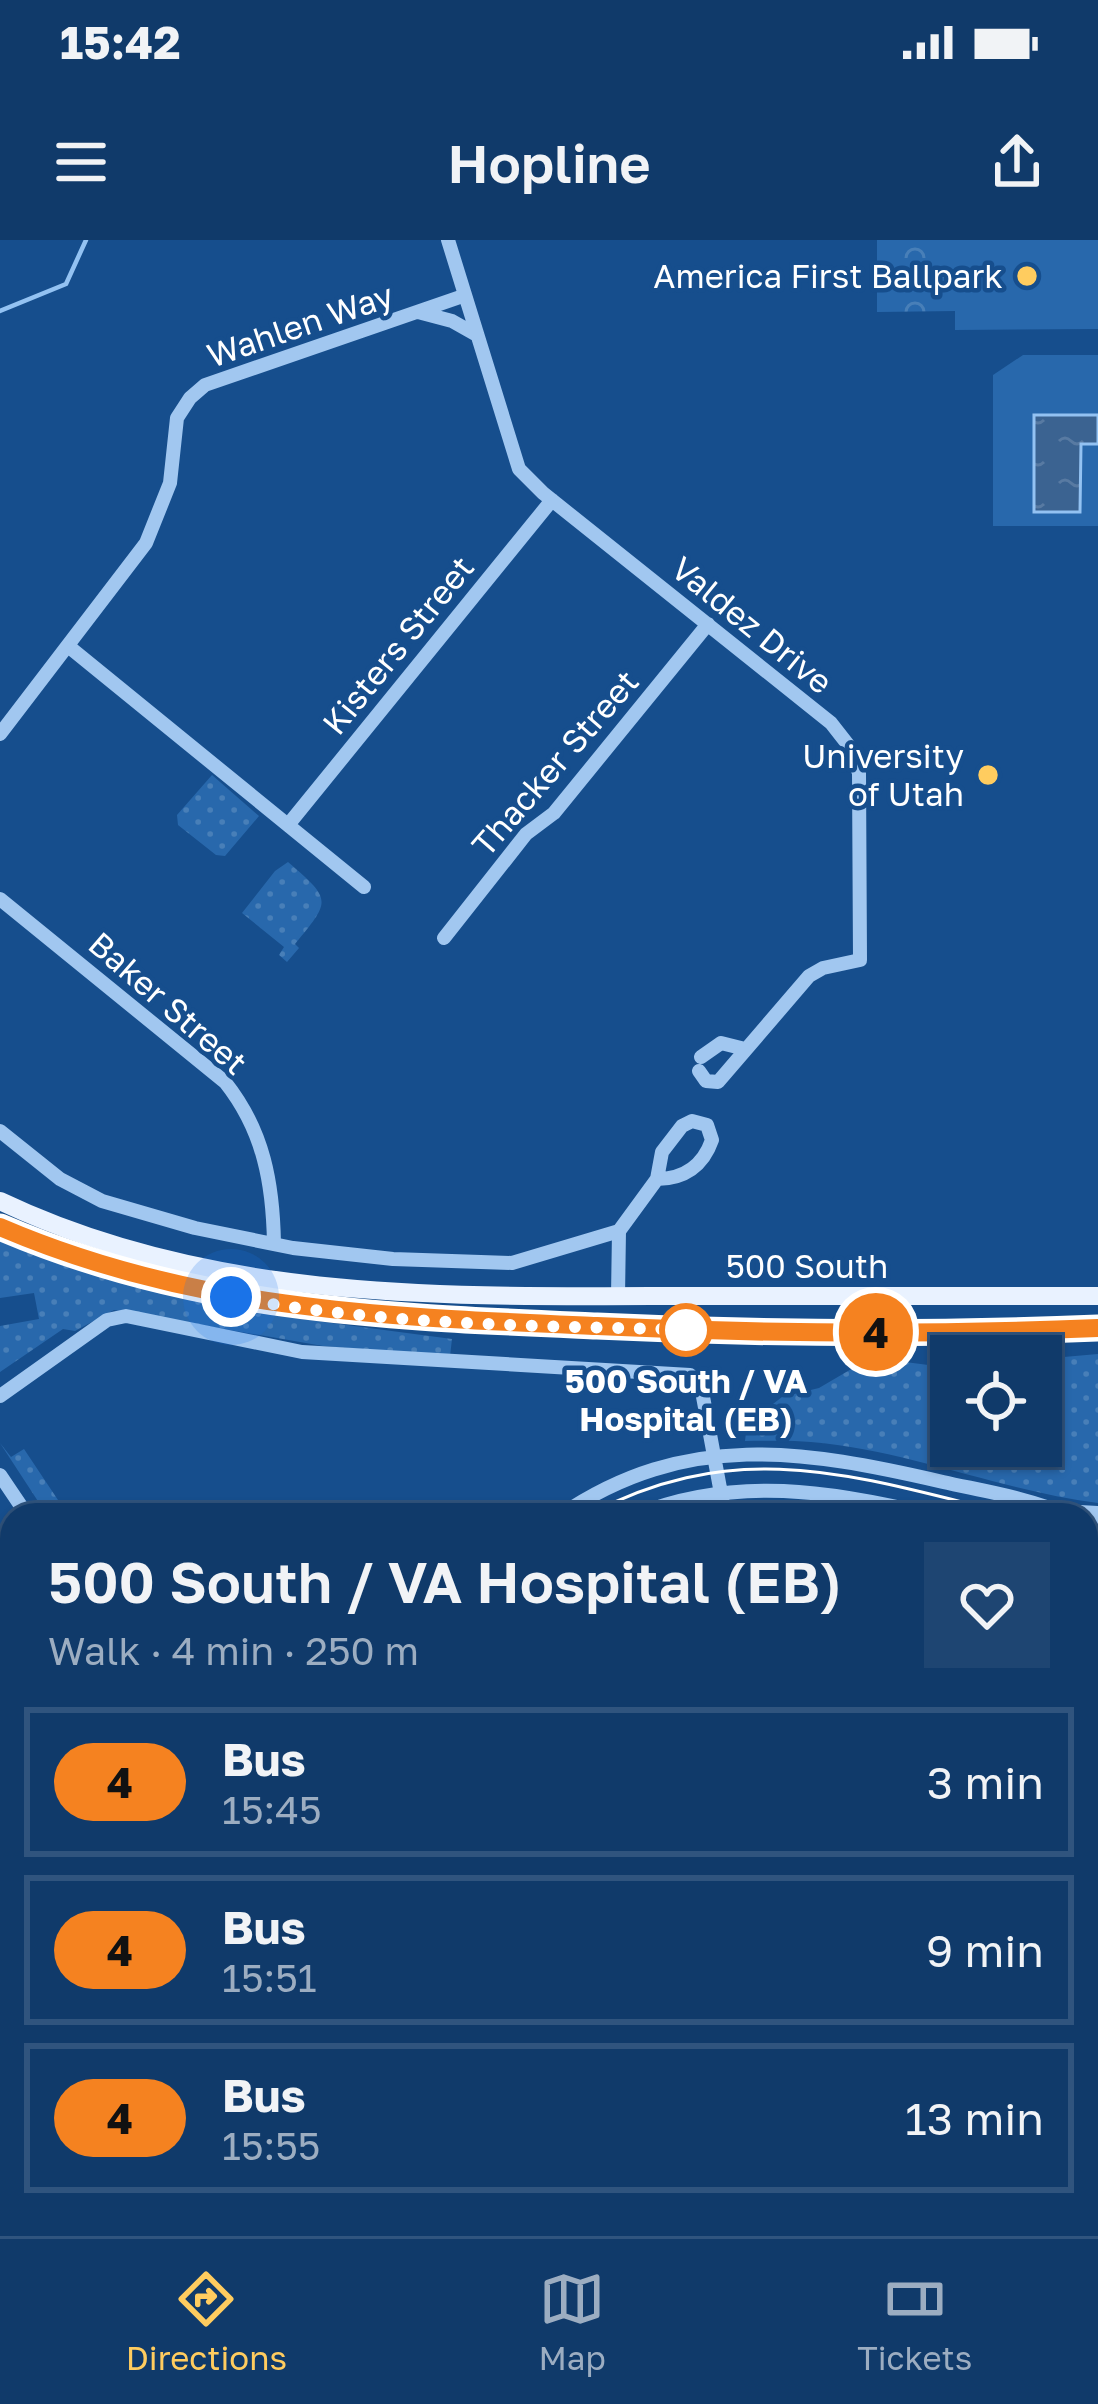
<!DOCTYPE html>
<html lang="en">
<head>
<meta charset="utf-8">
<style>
	:root { --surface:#103a6a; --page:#1e4572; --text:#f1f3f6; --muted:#9cadc1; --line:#30547e; --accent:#ffcc5f }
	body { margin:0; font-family:"Golos Text",sans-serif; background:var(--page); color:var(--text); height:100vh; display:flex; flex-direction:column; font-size:45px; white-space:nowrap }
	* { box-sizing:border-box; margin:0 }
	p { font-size:39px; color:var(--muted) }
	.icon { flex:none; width:66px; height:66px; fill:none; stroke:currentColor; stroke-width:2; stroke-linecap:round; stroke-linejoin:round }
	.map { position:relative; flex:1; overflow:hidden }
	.drawer { position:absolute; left:0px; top:1263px; width:1098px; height:735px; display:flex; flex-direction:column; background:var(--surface); border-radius:36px 36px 0 0; box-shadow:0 3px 9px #0004,0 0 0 3px var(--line) }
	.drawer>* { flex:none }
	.badge { padding:0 24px; border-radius:39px; font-size:42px; line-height:78px }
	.buttons { position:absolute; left:930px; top:1095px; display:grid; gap:24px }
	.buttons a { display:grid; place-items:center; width:132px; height:132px; border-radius:0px; background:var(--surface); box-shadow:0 3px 9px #0004,0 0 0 3px var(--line); font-size:60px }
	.you { position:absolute; width:60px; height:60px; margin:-30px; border:9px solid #fff; border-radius:50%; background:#1a73e8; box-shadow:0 0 0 18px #1a73e833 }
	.map>.badge { position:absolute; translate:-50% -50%; box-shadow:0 0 0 6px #fff }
	.round { display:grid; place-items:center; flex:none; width:126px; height:126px; border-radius:0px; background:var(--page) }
	.summary { display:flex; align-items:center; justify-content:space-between; height:204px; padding:0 48px }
	h1 { font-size:57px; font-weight:600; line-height:90px }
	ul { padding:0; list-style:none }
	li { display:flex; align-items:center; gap:36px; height:150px; margin:0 24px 18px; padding:0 24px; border:6px solid var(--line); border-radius:0px }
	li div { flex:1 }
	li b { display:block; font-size:45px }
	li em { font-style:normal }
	li .badge { min-width:132px; font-weight:700; text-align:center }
	.status { display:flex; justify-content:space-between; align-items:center; height:84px; padding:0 60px; background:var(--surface); direction:ltr }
	.status svg { height:33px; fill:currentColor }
	header { display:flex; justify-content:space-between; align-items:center; height:156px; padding:0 48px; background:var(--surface); font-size:54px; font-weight:600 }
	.menu { display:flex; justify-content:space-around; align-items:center; height:168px; border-top:3px solid var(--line); background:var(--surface); font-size:33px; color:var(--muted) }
	.menu a { display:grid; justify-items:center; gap:6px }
	.menu .current { color:var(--accent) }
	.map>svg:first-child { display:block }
	.grass { fill:url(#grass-dots) }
	.park { fill:url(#park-crowns) }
	.garden { fill:#2868ac }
	.water { fill:url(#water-ripples); stroke:#93c2f2; stroke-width:3 }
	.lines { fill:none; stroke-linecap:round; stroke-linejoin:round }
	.stream { stroke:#93c2f2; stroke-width:4.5 }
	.minor { stroke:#a1c7f0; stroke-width:14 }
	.major { stroke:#e9f2ff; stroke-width:18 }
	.tram { stroke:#fff; stroke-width:3 }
	.line-casing { stroke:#fff; stroke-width:27 }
	.line { stroke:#f58220; stroke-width:18 }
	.walk { stroke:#fff; stroke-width:12; stroke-dasharray:0 21.6 }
	.poi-dot { fill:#ffcc5f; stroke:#164e8d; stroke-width:4.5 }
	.stop-dot { fill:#fff; stroke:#f58220; stroke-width:6 }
	.labels { text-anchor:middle; stroke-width:9; stroke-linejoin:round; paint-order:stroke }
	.poi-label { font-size:33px; fill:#fff; stroke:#164e8d; text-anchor:end }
	.street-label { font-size:33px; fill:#fff; stroke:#164e8d }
	.stop-label { font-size:33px; font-weight:bold; fill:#fff; stroke:#164e8d }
</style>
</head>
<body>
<div class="status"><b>15:42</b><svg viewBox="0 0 49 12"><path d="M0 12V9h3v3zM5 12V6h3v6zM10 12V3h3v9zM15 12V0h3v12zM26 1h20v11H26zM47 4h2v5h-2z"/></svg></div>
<header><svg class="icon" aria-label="menu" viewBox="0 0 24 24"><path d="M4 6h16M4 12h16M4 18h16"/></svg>Hopline<svg class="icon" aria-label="share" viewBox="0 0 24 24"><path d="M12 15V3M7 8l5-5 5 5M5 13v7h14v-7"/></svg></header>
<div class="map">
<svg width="1098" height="1996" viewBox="0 0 1098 1996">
	<defs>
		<pattern id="grass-dots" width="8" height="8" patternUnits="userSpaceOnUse" patternTransform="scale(3)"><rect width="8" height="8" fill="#2868ac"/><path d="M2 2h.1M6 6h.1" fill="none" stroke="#487fb8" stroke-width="1.8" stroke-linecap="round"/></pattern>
		<pattern id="park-crowns" width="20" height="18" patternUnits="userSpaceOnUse" patternTransform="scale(3)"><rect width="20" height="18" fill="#2868ac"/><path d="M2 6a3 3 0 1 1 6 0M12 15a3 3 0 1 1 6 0" fill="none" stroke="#487fb8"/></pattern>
		<pattern id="water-ripples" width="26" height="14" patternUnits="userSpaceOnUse" patternTransform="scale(3)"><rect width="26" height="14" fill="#3b6391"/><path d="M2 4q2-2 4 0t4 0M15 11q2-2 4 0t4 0" fill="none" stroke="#587aa2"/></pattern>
	</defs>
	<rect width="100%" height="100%" fill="#164e8d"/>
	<path class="grass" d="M 212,535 L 259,576 L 225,616 L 216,615 L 178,585 L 177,575 Z
		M 288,622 C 332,660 331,660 295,704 L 299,708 L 287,722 L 279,715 L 284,707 L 242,673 L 275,631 Z
		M 0,998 L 156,1051 L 241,1071 L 452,1099 L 450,1116 L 323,1106 L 114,1070 L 75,1091 L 63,1089 L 0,1132 L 0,1086 L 39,1079 L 34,1053 L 0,1058 Z
		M 1098,1114 L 1098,1263 C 1001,1251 909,1210 811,1202 C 790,1200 767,1201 745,1201 L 747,1184 L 782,1157 L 819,1148 L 865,1121 L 890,1120 L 951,1128 L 951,1206 L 1041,1206 L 1041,1119 Z
		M 0,1203 L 11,1217 L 24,1209 L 68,1275 L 47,1275 Z
		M 809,1263 L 866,1273 L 873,1275 L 752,1275 L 752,1267 L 759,1264 Z
		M 1086,1335 L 1098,1338 L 1098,1420 L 1086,1429 Z
		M 0,1734 L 12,1739 L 12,1845 L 0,1827 Z"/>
	<path class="park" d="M 877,0 L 955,0 L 955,71 L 877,72 Z"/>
	<path class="garden" d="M 955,0 L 1098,0 L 1098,89 L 955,90 Z
		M 1023,115 L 1098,115 L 1098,286 L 993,286 L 993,135 Z"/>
	<path class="water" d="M 1034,175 L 1098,175 L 1098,204 L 1081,204 L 1080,272 L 1034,272 Z"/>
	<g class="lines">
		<path class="stream" d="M 0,71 L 66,44 L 86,0"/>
		<path class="minor" d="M 448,0 L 519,229 L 543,253 L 831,483 L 849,506 L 859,533 L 860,720 L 823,728 L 809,736 L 718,842 L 706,841 L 699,831
			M 418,72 L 452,81 L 475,94
			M 68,406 L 364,647
			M 0,494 L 146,303 L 170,243 L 177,178 L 190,158 L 205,145 L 463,56
			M 288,585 L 552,260
			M 0,659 L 225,842 C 264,891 273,944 274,1004
			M 444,698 L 526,594 L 554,573 L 708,384
			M 701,817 L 721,803 L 745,809
			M 0,891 L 60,939 L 102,961 L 195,988 L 293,1008 L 393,1019 L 512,1023 L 619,991
			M 618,1056 L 619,991 L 657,939 L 662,912 L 682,886 L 692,881 L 707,885 L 712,900 C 703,926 684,939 657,939
			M 0,1156 L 107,1080 L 126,1076 L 302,1112 L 690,1135 L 701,1146 L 725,1275
			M 0,1235 L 27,1275
			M 1062,1271 L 1098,1273
			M 561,1275 C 686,1190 804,1210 943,1242 C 983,1251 1029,1258 1067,1275
			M 636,1275 C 735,1235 832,1251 932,1275
			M 1086,1283 L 1098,1287
			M 1086,1309 L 1098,1311
			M 0,1656 L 12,1647
			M 0,1693 L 12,1685
			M 80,1986 L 88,1996"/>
		<path class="major" d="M 0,961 C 210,1061 442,1057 670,1056 C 813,1056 955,1056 1098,1056
			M 0,987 C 195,1070 389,1078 597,1086 C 764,1093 931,1095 1098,1087"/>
		<path class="tram" d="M 588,1275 C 740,1194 858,1237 1014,1275
			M 1086,1292 L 1098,1295
			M 0,1681 L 12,1673"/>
	</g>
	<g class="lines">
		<defs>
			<path id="line" d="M 0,987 C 195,1071 389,1077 597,1086 C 764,1094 931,1095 1098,1088"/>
		</defs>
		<use href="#line" class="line-casing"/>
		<use href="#line" class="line"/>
		<path class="walk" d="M 231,1057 C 384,1086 544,1086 700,1090 L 686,1090"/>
	</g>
	<g class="poi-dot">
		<circle cx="1027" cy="36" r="12"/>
		<circle cx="988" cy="535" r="12"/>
	</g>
	<circle class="stop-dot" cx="686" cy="1090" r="24"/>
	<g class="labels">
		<g class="poi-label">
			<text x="1003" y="48">America First Ballpark</text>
			<text x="964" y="528">University<tspan x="964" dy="38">of Utah</tspan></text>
		</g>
		<g class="street-label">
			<text transform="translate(300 85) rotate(-19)" y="12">Wahlen Way</text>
			<text transform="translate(752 385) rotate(39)" y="12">Valdez Drive</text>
			<text transform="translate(398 405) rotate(-51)" y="12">Kisters Street</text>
			<text transform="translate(555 523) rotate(-49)" y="12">Thacker Street</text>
			<text transform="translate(168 763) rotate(41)" y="12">Baker Street</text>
			<text x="807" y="1038">500 South</text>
		</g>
		<g class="stop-label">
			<text x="686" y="1153">500 South / VA<tspan x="686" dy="38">Hospital (EB)</tspan></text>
		</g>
	</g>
</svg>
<div class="buttons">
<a><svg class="icon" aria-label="locate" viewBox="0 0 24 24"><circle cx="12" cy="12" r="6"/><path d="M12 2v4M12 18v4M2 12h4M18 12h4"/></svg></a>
</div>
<div class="you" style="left:231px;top:1057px"></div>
<b class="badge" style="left:876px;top:1092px;background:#f58220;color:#111">4</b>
<section class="drawer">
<div class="summary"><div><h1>500 South / VA Hospital (EB)</h1><p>Walk · 4 min · 250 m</p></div><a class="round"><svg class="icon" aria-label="heart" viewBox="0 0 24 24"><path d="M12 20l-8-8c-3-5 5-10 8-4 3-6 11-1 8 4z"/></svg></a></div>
<ul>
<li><span class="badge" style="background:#f58220;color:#111">4</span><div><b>Bus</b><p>15:45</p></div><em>3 min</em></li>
<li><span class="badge" style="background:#f58220;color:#111">4</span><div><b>Bus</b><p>15:51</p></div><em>9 min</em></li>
<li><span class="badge" style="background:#f58220;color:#111">4</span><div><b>Bus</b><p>15:55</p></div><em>13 min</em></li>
</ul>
</section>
</div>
<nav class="menu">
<a class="current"><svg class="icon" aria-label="directions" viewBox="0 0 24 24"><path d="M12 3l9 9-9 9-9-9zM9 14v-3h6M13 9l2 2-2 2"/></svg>Directions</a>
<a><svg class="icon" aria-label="map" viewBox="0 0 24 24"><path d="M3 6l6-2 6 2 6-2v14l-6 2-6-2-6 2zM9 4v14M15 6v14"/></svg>Map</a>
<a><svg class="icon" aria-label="tickets" viewBox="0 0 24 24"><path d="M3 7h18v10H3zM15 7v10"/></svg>Tickets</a>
</nav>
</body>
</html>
